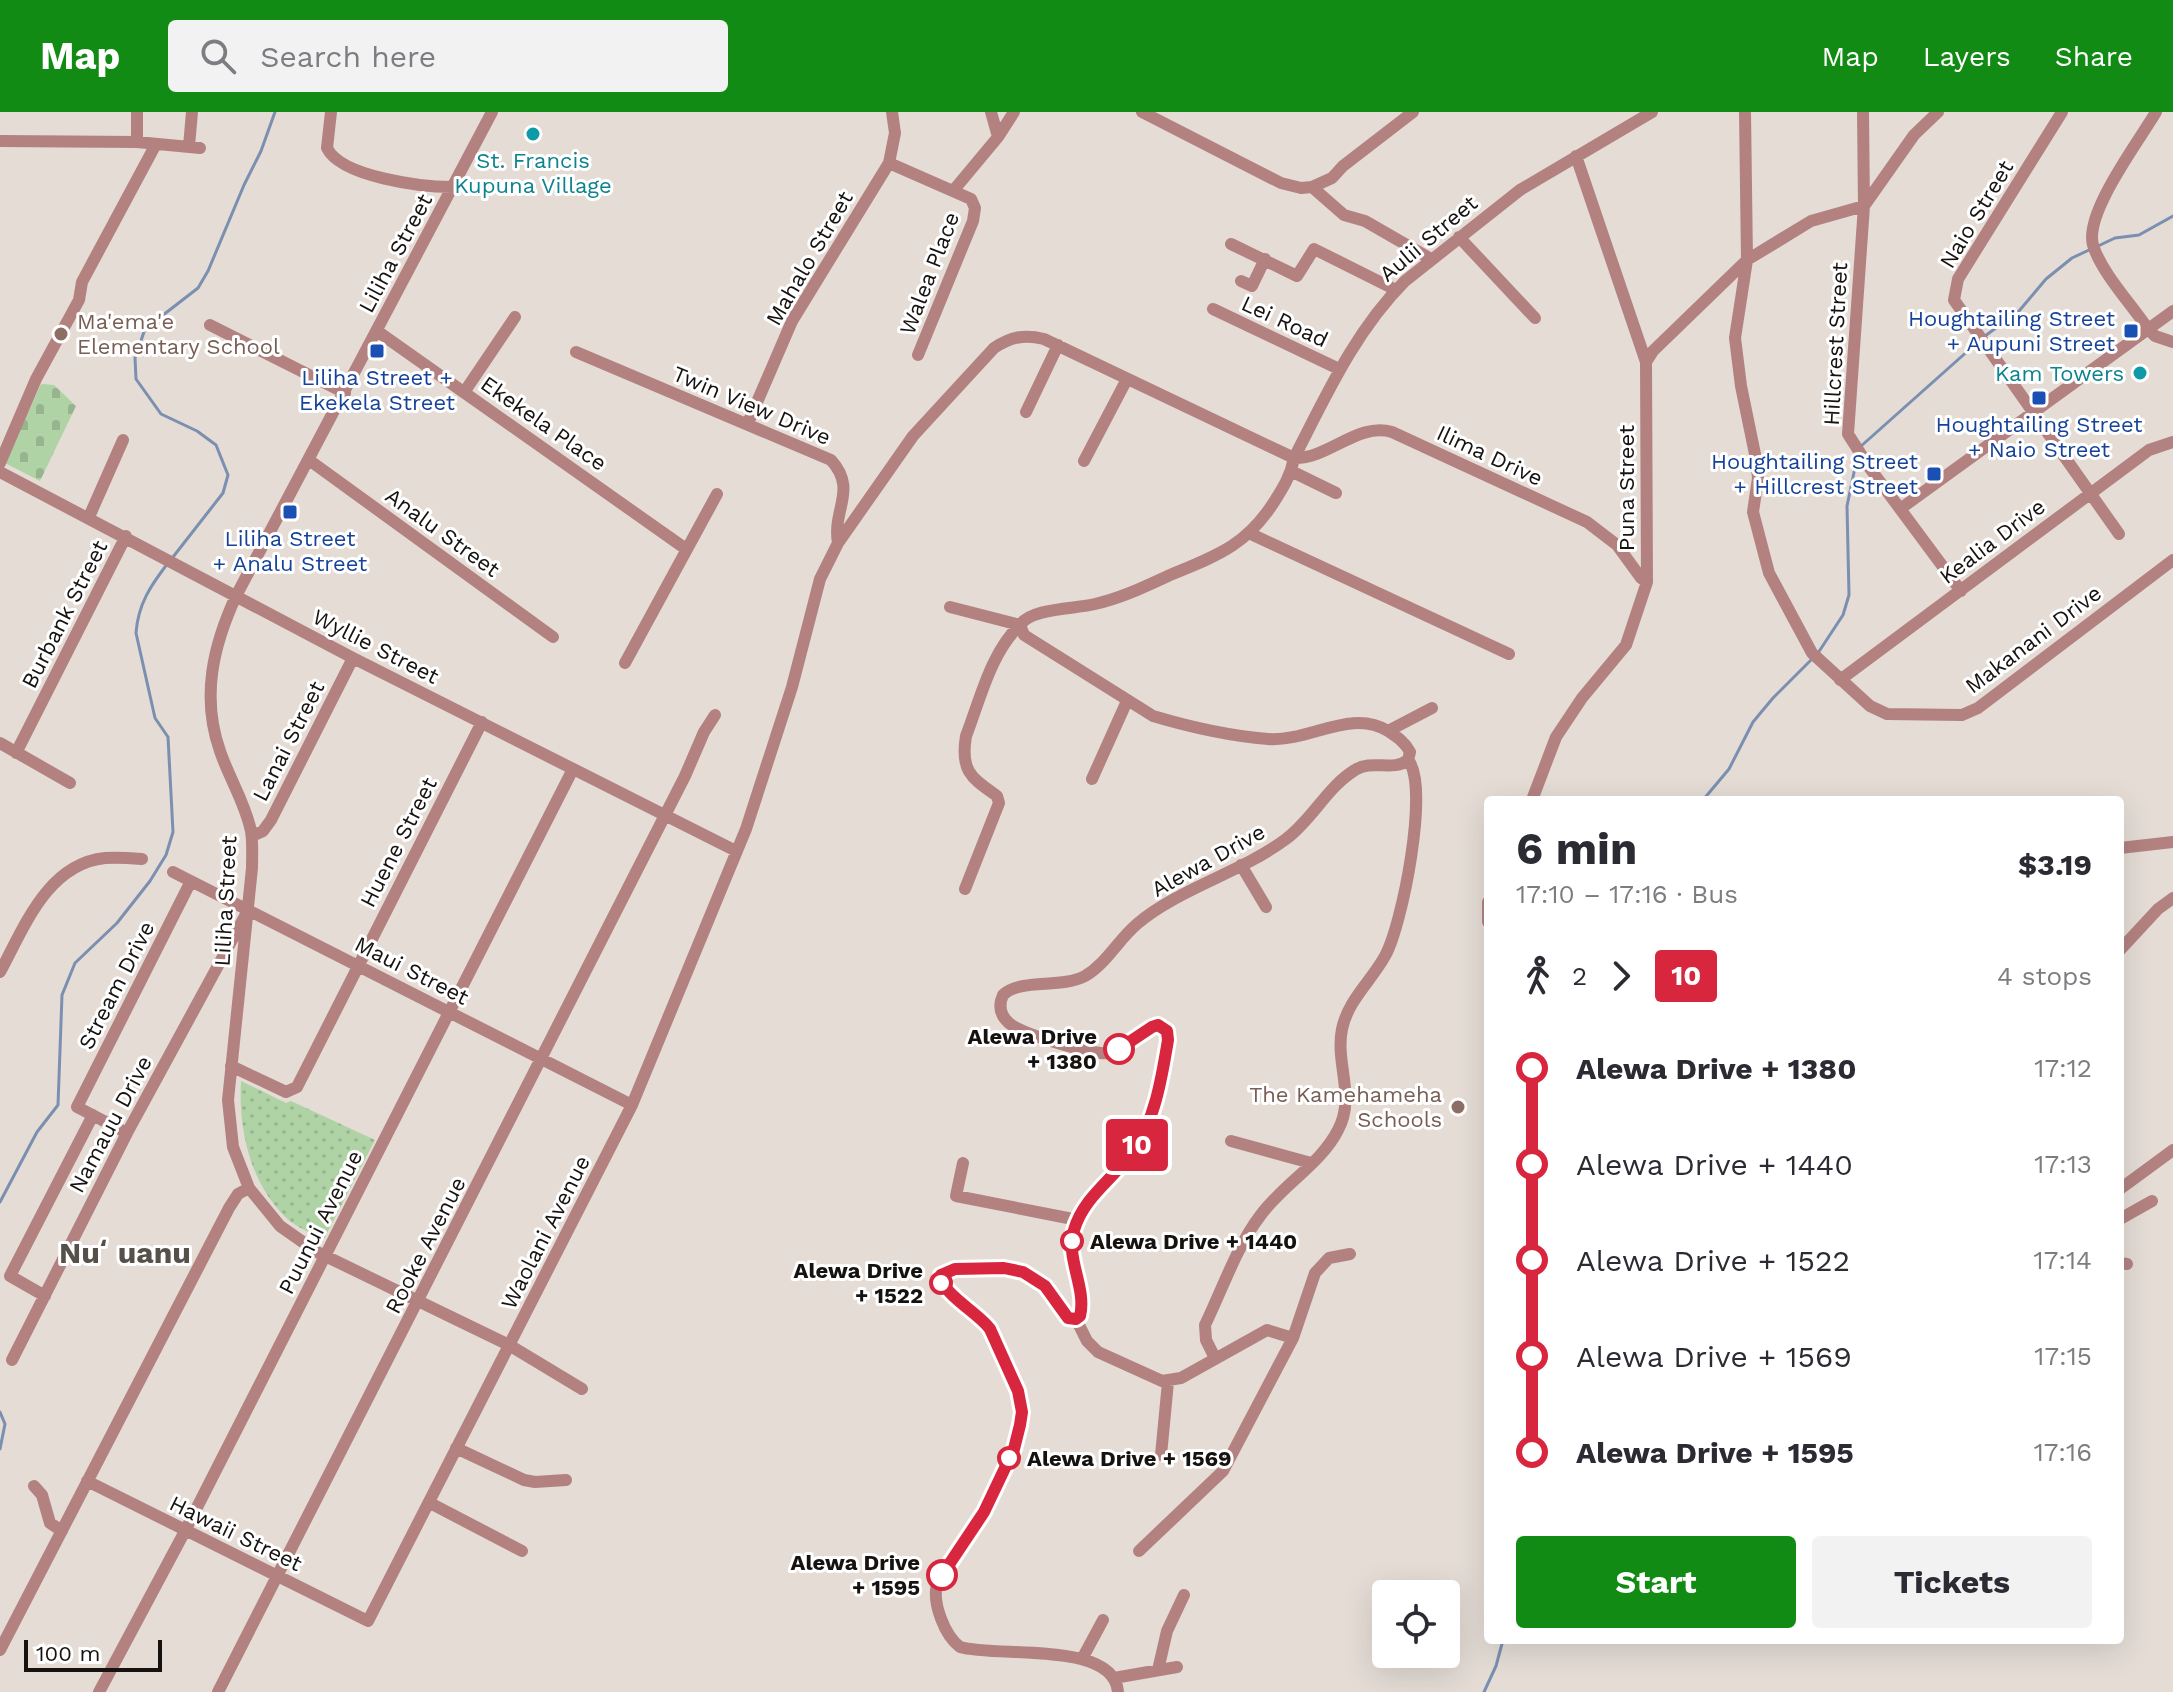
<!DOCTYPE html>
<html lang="en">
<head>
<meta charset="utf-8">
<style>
	:root { --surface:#fff; --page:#f2f2f3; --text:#2b2b33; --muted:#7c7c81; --accent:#118b13 }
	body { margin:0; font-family:"Work Sans",sans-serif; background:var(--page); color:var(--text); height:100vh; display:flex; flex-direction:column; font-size:30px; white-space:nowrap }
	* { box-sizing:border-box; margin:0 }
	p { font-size:26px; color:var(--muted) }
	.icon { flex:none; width:44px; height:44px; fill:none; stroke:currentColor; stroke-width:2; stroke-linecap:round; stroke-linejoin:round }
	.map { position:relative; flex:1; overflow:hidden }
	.side { position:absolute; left:1484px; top:684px; width:640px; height:848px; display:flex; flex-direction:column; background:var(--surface); border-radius:8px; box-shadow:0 8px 32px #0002 }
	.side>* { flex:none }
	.badge { padding:0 16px; border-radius:6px; font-size:28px; line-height:52px }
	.controls { position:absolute; left:1372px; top:1468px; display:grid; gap:16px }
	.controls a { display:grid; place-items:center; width:88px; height:88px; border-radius:8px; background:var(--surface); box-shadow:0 8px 32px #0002; font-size:40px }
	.scale { position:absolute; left:24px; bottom:20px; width:138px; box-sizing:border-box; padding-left:8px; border:4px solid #151210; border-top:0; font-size:22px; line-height:28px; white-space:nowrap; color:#151210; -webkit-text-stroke:6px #fff; paint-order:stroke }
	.map>.badge { position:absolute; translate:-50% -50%; box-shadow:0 0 0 4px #fff }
	.legs { display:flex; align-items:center; gap:12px; height:88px; padding:0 32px; font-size:26px }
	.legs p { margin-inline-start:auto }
	.headline { display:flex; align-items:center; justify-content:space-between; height:136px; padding:0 32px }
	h1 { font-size:44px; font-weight:700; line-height:60px }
	.cta { display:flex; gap:16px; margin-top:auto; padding:16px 32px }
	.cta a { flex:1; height:92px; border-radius:8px; background:var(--accent); color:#fff; font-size:32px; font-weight:700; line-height:92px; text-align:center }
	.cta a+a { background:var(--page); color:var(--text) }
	ul { padding:0 32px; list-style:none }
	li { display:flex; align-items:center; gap:28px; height:96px; font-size:30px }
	li i { display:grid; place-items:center; width:12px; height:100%; margin:0 10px; background:currentColor }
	li i::after { content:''; width:20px; height:20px; margin:-10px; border:6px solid; border-radius:50%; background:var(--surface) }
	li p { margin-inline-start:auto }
	li:first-child i { background:linear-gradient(#0000 50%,currentColor 0) }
	li:last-child i { background:linear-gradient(currentColor 50%,#0000 0) }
	header { display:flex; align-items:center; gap:48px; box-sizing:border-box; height:112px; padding:0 40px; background:var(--accent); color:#fff }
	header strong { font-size:38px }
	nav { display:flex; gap:44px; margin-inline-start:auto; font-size:28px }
	.search { width:560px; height:72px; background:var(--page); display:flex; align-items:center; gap:20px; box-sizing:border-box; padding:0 28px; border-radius:8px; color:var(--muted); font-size:30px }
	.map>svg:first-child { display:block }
	.cemetery { fill:url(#cemetery-stones) }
	.park { fill:url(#park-dots) }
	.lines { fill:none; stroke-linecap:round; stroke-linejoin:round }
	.stream { stroke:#7b8fb0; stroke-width:3 }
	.minor { stroke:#b38280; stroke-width:12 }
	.line-1-casing { stroke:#fff; stroke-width:18 }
	.line-1 { stroke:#d7263d; stroke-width:12 }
	.culture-dot { fill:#0f9aa8; stroke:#fff; stroke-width:3 }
	.transit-dot { fill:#1a4fb4; stroke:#fff; stroke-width:3 }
	.education-dot { fill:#8d6e63; stroke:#fff; stroke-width:3 }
	.stop-1-dot { fill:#fff; stroke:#d7263d; stroke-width:4 }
	.labels { text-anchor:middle; stroke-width:6; stroke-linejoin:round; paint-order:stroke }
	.culture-label { font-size:22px; fill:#0d838f; stroke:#fff }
	.street-label { font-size:22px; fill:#151210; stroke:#fff }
	.transit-label { font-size:22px; fill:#164399; stroke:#fff }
	.education-label { font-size:22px; fill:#785e54; stroke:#fff; text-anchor:start }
	.stop-label { font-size:22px; font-weight:bold; fill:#151210; stroke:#fff; text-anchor:end }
	.district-label { font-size:30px; font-weight:bold; fill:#56504a; stroke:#fff }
</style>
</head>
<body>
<header>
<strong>Map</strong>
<div class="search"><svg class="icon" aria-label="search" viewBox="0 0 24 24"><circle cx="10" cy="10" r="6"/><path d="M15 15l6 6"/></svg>Search here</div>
<nav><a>Map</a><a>Layers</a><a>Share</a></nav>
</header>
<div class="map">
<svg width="2173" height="1580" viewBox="0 0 2173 1580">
	<defs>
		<pattern id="cemetery-stones" width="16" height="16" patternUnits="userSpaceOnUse" patternTransform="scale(2)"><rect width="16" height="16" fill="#afd3a5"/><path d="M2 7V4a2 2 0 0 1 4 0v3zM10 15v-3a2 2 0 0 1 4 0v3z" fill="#96b48d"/></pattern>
		<pattern id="park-dots" width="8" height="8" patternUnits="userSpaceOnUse" patternTransform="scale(2)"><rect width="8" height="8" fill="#afd3a5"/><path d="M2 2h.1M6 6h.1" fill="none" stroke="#96b48d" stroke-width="1.8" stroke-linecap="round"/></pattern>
	</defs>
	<rect width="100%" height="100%" fill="#e4dcd5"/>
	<path class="cemetery" d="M 41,272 L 54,273 L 76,294 L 40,369 L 5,351 Z"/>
	<path class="park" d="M 241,969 L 286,991 L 291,989 L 375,1028 L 324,1127 C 313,1122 301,1117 291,1110 C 251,1076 238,1019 241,969 Z"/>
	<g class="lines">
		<path class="stream" d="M 2096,135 L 2115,126 L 2139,123 L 2173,104
			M 1985,224 L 2019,199 L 2046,167 L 2072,146 L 2089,138
			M 1860,335 L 1979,229
			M 173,445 L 223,381 L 228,363 L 216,333 L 197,319 L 161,302 L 136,267 L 135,246 L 145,217 L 198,176 L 208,159 L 244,73 L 261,39 L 275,0
			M 1818,541 L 1843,503 L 1849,483 L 1847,394 L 1857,346
			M 1703,688 L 1729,657 L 1753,610 L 1773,586 L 1813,546
			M 0,1090 L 37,1020 L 58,993 L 62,883 L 75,851 L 117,811 L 150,769 L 166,743 L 173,720 L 168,625 L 155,606 L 136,521 C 138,492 151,473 168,451
			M 0,1300 L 5,1312 L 0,1337
			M 1484,1580 L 1496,1554 L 1503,1528"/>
		<path class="minor" d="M 331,0 L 327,36 C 341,65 422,75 452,75
			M 492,0 L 236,484 C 213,534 201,585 220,639 C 229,666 245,690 251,719 C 253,731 252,744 252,756 L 228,988 L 233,1035 L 249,1076 L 280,1114 L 317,1140 L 509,1233 L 582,1277
			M 991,0 L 998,25
			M 1142,0 L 1281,71 L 1301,76 L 1312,75 L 1332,66 L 1343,54 L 1413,0
			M 1745,0 L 1747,148 L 1735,226 L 1741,274 L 1756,347 L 1758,366 L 1753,400 L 1769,461 L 1812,541 L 1870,594 L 1887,602 L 1962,603 L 1978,596 L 2173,448
			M 1863,0 L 1864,94 L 1848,322 L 1869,355 L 1961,479
			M 2062,0 L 1958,167 L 1954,188 L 2119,422
			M 2156,0 C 2139,29 2084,101 2093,133 C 2101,160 2132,193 2148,217 L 2155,224 L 2173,230
			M 0,29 L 137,30 L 200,36
			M 137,30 L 137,0
			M 189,34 L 192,0
			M 889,51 L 971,87 L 975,96 L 973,109 L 918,243
			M 1312,75 L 1344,103 L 1365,109 L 1431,147
			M 953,79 L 998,25 L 1014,0
			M 1459,125 L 1535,206
			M 1231,132 L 1297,164 L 1314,137 L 1396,178
			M 1241,169 L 1252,174 L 1265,147
			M 1213,197 L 1339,257
			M 210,213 L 345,281
			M 377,219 L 686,437
			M 576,240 L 831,348 C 858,378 832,397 838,431
			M 1646,250 L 1653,239 L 1747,148 L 1811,109 L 1864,94 L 1914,23 L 1938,0
			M 465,279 L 515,205
			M 1026,300 L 1058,233
			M 748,311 L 792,209 L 889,51 L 895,21 L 892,0
			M 309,348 L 553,525
			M 1084,349 L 1127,267
			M 0,351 L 36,267 L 79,188 L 82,170 L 156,32
			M 1291,359 L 1336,381
			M 0,360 L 353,546 L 736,739
			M 1900,397 L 2173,199
			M 89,405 L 123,328
			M 1251,422 L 1509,542
			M 950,495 L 1020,513
			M 625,551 L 717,382
			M 1840,568 L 2149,338 L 2173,330
			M 1388,619 L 1432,596
			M 0,631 L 70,671
			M 16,641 L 126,424
			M 1408,648 L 1410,640 C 1405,630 1397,625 1388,619 C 1351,596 1309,630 1268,627 C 1230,624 1190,615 1153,604 L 1024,523 L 1020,513 C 1031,496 1076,497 1095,492 C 1122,486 1146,474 1170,463 C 1216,444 1246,434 1274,390 C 1283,376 1291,363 1294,346 C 1326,284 1355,219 1405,169 L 1520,78 L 1652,0
			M 1092,667 L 1127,589
			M 1532,688 L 1556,625 L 1582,586 L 1626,533 L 1647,470 L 1646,250 L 1576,44
			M 252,724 L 263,719 L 271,708 L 353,546
			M 2120,736 L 2173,730
			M 1241,753 L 1266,795
			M 173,760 L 632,993
			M 965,777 L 999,691 L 997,684 C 972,666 960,660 966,624 C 980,588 991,540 1020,513
			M 1488,790 L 1488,810
			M 2120,838 L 2158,797 L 2173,786
			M 0,860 C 24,816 47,752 105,746 C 117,745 130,746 142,747
			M 231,954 L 286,980 L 297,975 L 482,610
			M 127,1021 L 77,995 L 191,769
			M 1231,1029 L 1311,1051
			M 963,1051 L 956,1084 L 1078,1108
			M 2120,1077 L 2173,1038
			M 2120,1107 L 2152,1089
			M 2120,1151 L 2127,1152
			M 45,1184 L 10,1164 L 93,1003
			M 1076,1207 L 1082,1199 C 1080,1174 1066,1145 1073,1120 C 1082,1087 1111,1068 1131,1042 C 1150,1018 1170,949 1167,919 L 1158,913 L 1152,915 C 1139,923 1125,937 1110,941 C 1095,944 1021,922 1009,911 C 1000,903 998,894 1003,883 C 1020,866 1061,877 1085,864 C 1106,852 1118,828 1137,812 C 1178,777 1242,760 1286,727 C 1312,708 1327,675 1355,658 C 1372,647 1393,660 1408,648
			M 1076,1207 L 1068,1206 L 1045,1174 L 1023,1160 L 1004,1156 L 955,1157 L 941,1163 C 940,1181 979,1201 990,1217 C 1002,1242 1023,1274 1021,1303 C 1019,1338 988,1398 968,1427 C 958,1442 942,1456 937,1473 C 932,1491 945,1524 960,1535 C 997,1546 1114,1528 1118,1580
			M 1076,1207 L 1087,1229 L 1098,1240 L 1162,1269 L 1181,1266 L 1267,1218 L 1293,1226
			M 1215,1246 L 1206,1228 L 1205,1213 C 1222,1178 1237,1134 1260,1104 C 1282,1073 1321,1052 1338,1018 C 1356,985 1335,951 1342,917 C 1348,888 1372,868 1385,844 C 1402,814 1430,674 1408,648
			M 12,1248 L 127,1021 L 245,804
			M 456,1336 L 524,1368 L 535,1370 L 566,1368
			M 1161,1343 L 1168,1270
			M 87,1369 L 368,1509 L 632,993 L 746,717 L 792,575 L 820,467 L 838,431 L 913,324 L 994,236 C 1011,225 1024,222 1044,227 L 1294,346 C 1329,347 1357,310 1392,320 L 1587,410 L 1617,433 L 1641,466 L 1647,470
			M 34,1374 L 42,1383 L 50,1411 L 62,1419
			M 430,1391 L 522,1439
			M 1139,1439 L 1223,1359 L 1293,1226 L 1315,1161 L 1329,1146 L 1350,1142
			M 0,1538 L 229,1096 L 238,1082 L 249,1076
			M 1082,1547 L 1103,1508
			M 1158,1558 L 1167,1519 L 1184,1483
			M 1114,1566 L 1177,1555
			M 99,1580 L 185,1419 L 573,657
			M 218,1580 L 685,664 L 704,620 L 715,603"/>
	</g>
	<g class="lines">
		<defs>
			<path id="line-1" d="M 942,1463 L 984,1400 L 1014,1337 L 1020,1313 L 1022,1300 L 1018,1279 L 990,1217 C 979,1201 940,1181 941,1163 L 955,1157 L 1004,1156 L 1023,1160 L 1045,1174 L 1068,1206 L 1076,1207 L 1080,1204 C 1087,1176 1065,1146 1074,1118 C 1084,1084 1114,1067 1133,1039 C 1155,1009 1162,964 1168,928 L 1167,919 L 1158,913 L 1152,915 L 1119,937"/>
		</defs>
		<use href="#line-1" class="line-1-casing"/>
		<use href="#line-1" class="line-1"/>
	</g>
	<g class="culture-dot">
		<circle cx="533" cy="22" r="8"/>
		<circle cx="2140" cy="261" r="8"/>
	</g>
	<g class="transit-dot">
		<rect x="2123" y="211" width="16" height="16" rx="4"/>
		<rect x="369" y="231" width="16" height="16" rx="4"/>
		<rect x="2031" y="278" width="16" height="16" rx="4"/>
		<rect x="1926" y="354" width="16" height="16" rx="4"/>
		<rect x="282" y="392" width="16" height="16" rx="4"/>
	</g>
	<g class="education-dot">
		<circle cx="61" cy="222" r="8"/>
		<circle cx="1458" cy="995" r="8"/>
	</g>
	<g class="stop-1-dot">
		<circle cx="1119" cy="937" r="14"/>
		<circle cx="1072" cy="1129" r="10"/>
		<circle cx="941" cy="1171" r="10"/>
		<circle cx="1009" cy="1346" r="10"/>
		<circle cx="942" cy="1463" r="14"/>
	</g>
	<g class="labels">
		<g class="culture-label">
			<text x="533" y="56">St. Francis<tspan x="533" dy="25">Kupuna Village</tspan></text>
			<text x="2124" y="269" text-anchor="end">Kam Towers</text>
		</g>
		<g class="street-label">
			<text transform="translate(1976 102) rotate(-59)" y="8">Naio Street</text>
			<text transform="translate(1428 126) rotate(-40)" y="8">Aulii Street</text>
			<text transform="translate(395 141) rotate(-62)" y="8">Liliha Street</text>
			<text transform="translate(809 146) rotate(-60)" y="8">Mahalo Street</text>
			<text transform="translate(929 161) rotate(-69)" y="8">Walea Place</text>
			<text transform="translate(1285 209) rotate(25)" y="8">Lei Road</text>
			<text transform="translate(1835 232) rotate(-87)" y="8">Hillcrest Street</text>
			<text transform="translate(752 293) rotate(23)" y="8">Twin View Drive</text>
			<text transform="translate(544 311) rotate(35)" y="8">Ekekela Place</text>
			<text transform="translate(1490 343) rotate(25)" y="8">Ilima Drive</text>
			<text transform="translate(1626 376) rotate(-90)" y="8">Puna Street</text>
			<text transform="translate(443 420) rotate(36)" y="8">Analu Street</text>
			<text transform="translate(1992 429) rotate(-37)" y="8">Kealia Drive</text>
			<text transform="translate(64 502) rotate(-63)" y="8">Burbank Street</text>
			<text transform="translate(2033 527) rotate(-37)" y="8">Makanani Drive</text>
			<text transform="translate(376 534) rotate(27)" y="8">Wyllie Street</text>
			<text transform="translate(288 629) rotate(-63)" y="8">Lanai Street</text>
			<text transform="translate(398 730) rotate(-63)" y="8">Huene Street</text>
			<text transform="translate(1208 748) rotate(-29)" y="8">Alewa Drive</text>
			<text transform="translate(225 789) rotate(-87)" y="8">Liliha Street</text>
			<text transform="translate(412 858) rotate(27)" y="8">Maui Street</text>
			<text transform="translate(116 873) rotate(-63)" y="8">Stream Drive</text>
			<text transform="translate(110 1012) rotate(-62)" y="8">Namauu Drive</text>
			<text transform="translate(320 1110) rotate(-63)" y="8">Puunui Avenue</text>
			<text transform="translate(545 1120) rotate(-63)" y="8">Waolani Avenue</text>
			<text transform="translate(425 1133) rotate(-63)" y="8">Rooke Avenue</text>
			<text transform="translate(236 1421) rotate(26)" y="8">Hawaii Street</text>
		</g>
		<g class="transit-label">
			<text x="2115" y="214" text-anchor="end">Houghtailing Street<tspan x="2115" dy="25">+ Aupuni Street</tspan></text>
			<text x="377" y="273">Liliha Street +<tspan x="377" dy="25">Ekekela Street</tspan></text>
			<text x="2039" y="320">Houghtailing Street<tspan x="2039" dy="25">+ Naio Street</tspan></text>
			<text x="1918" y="357" text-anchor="end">Houghtailing Street<tspan x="1918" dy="25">+ Hillcrest Street</tspan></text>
			<text x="290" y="434">Liliha Street<tspan x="290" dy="25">+ Analu Street</tspan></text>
		</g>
		<g class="education-label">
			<text x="77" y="217">Ma'ema'e<tspan x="77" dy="25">Elementary School</tspan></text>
			<text x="1442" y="990" text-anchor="end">The Kamehameha<tspan x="1442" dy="25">Schools</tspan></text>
		</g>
		<g class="stop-label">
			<text x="1097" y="932">Alewa Drive<tspan x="1097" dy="25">+ 1380</tspan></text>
			<text x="1090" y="1137" text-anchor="start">Alewa Drive + 1440</text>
			<text x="923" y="1166">Alewa Drive<tspan x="923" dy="25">+ 1522</tspan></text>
			<text x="1027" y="1354" text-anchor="start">Alewa Drive + 1569</text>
			<text x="920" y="1458">Alewa Drive<tspan x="920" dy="25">+ 1595</tspan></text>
		</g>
		<g class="district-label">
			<text x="125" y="1151">Nuʻuanu</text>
		</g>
	</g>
</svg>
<div class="controls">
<a><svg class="icon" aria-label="locate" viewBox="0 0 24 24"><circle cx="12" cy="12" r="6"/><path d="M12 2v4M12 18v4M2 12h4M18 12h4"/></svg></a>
</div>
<div class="scale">100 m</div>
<b class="badge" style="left:1137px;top:1033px;background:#d7263d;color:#fff">10</b>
<section class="side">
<div class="headline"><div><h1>6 min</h1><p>17:10 – 17:16 · Bus</p></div><b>$3.19</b></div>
<div class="legs"><svg class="icon" aria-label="walk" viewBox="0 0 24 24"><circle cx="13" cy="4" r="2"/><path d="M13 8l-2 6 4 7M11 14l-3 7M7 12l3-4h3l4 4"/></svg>2<svg class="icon" aria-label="forward" viewBox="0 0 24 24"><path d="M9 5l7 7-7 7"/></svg><b class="badge" style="background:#d7263d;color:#fff">10</b><p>4 stops</p></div>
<ul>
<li><i style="color:#d7263d"></i><b>Alewa Drive + 1380</b><p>17:12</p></li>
<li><i style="color:#d7263d"></i><span>Alewa Drive + 1440</span><p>17:13</p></li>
<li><i style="color:#d7263d"></i><span>Alewa Drive + 1522</span><p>17:14</p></li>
<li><i style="color:#d7263d"></i><span>Alewa Drive + 1569</span><p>17:15</p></li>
<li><i style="color:#d7263d"></i><b>Alewa Drive + 1595</b><p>17:16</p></li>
</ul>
<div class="cta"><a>Start</a><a>Tickets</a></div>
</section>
</div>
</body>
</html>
